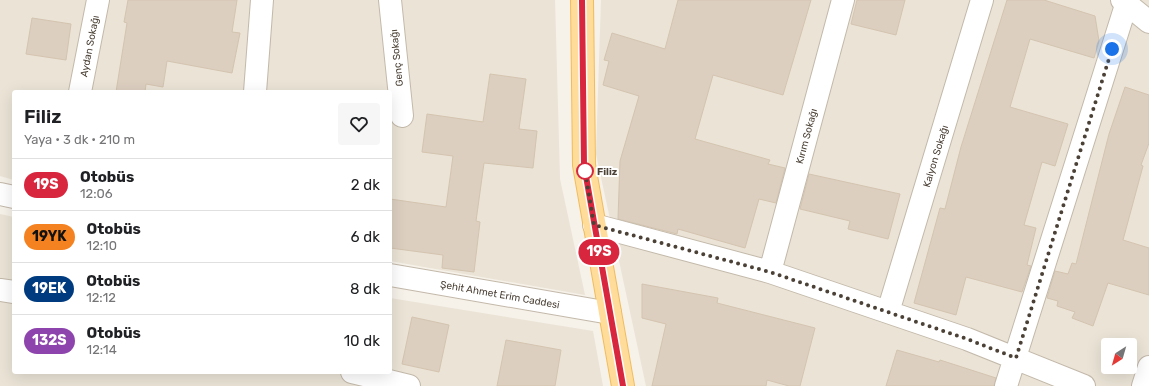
<!DOCTYPE html>
<html lang="tr">
<head>
<meta charset="utf-8">
<style>
	:root { --surface:#fff; --page:#f6f6f6; --text:#202124; --muted:#757577; --line:#e0e0e0 }
	body { margin:0; font-family:Rubik,sans-serif; background:var(--page); color:var(--text); height:100vh; display:flex; flex-direction:column; font-size:15px; white-space:nowrap }
	* { box-sizing:border-box; margin:0 }
	p { font-size:13px; color:var(--muted) }
	.icon { flex:none; width:22px; height:22px; fill:none; stroke:currentColor; stroke-width:2; stroke-linecap:round; stroke-linejoin:round }
	.map { position:relative; flex:1; overflow:hidden }
	.side { position:absolute; left:12px; top:90px; width:380px; height:284px; display:flex; flex-direction:column; background:var(--surface); border-radius:4px; box-shadow:0 4px 16px #0002 }
	.side>* { flex:none }
	.badge { padding:0 8px; border-radius:13px; font-size:14px; line-height:26px }
	.needle { width:26px; rotate:217deg }
	.controls { position:absolute; left:1101px; top:338px; display:grid; gap:8px }
	.controls a { display:grid; place-items:center; width:36px; height:36px; border-radius:4px; background:var(--surface); box-shadow:0 4px 16px #0002; font-size:20px }
	.you { position:absolute; width:20px; height:20px; margin:-10px; border:3px solid #fff; border-radius:50%; background:#1a73e8; box-shadow:0 0 0 6px #1a73e833 }
	.map>.badge { position:absolute; translate:-50% -50%; box-shadow:0 0 0 2px #fff }
	.round { display:grid; place-items:center; flex:none; width:42px; height:42px; border-radius:4px; background:var(--page) }
	.overview { display:flex; align-items:center; justify-content:space-between; height:68px; padding:0 12px }
	h1 { font-size:19px; font-weight:600; line-height:30px }
	ul { padding:0; list-style:none }
	li { display:flex; align-items:center; gap:12px; height:52px; padding:0 12px; border-top:1px solid var(--line) }
	li div { flex:1 }
	li b { display:block; font-size:15px }
	li em { font-style:normal }
	li .badge { min-width:44px; font-weight:700; text-align:center }
	.map>svg:first-child { display:block }
	.residential { fill:#eae3d6; fill-rule:evenodd }
	.building { fill:#dccfc0; stroke:#d4c4af }
	.lines { fill:none; stroke-linecap:round; stroke-linejoin:round }
	.minor-casing { stroke:#c3b9aa; stroke-width:24 }
	.major-casing { stroke:#f0bc5d; stroke-width:24 }
	.minor { stroke:#fff; stroke-width:22 }
	.major { stroke:#ffdc99; stroke-width:22 }
	.line-casing { stroke:#fff; stroke-width:9 }
	.line { stroke:#d7263d; stroke-width:6 }
	.walk { stroke:#4b4136; stroke-width:4; stroke-dasharray:0 7.2 }
	.stop-dot { fill:#fff; stroke:#d7263d; stroke-width:2 }
	.labels { text-anchor:middle; stroke-width:4; stroke-linejoin:round; paint-order:stroke }
	.street-label { font-size:10px; fill:#4b4136; stroke:#fff }
	.stop-label { font-size:10px; font-weight:bold; fill:#4b4136; stroke:#fff; text-anchor:start }
</style>
</head>
<body>
<div class="map">
<svg width="1149" height="386" viewBox="0 0 1149 386">
	<rect width="100%" height="100%" fill="#f6f1e9"/>
	<path class="residential" d="M 0,0 L 555,0 L 560,179 L 585,295 L 390,261 L 390,92 L 14,92 L 14,180 L 0,176 Z
		M 601,0 L 1149,0 L 1149,386 L 646,386 L 596,154 ZM 1108,345 L 1130,345 L 1130,367 L 1108,367 Z
		M 0,214 L 14,217 L 14,372 L 390,372 L 390,298 L 593,331 L 603,386 L 0,386 Z"/>
	<path class="building" d="M 128,0 L 237,0 L 232,32 L 240,33 L 232,73 L 167,61 L 163,87 L 146,84 L 145,92 L 116,92 L 127,23 L 124,22 Z
		M 678,0 L 811,0 L 783,95 L 713,75 L 695,139 L 770,160 L 768,164 L 785,168 L 776,203 L 759,199 L 745,248 L 678,229 L 677,234 L 618,219 L 620,161 L 639,96 L 603,85 L 609,61 L 604,60 L 612,33 L 665,49 Z
		M 857,0 L 905,0 L 896,35 L 851,24 Z
		M 1007,0 L 1044,0 L 1095,16 L 1099,41 L 1094,58 L 1030,39 L 1010,107 L 1068,124 L 1055,166 L 1042,162 L 1024,225 L 1036,228 L 1027,265 L 1031,266 L 1022,292 L 966,277 L 956,315 L 914,303 L 940,208 L 945,209 L 961,147 Z
		M 32,18 L 71,24 L 66,60 L 26,54 Z
		M 490,74 L 526,79 L 519,129 L 537,131 L 533,168 L 484,163 L 476,221 L 480,222 L 474,272 L 442,268 L 443,255 L 390,248 L 390,199 L 446,207 L 453,156 L 422,152 L 427,114 L 483,122 Z
		M 1125,87 L 1149,95 L 1149,143 L 1141,165 L 1143,166 L 1123,240 L 1149,248 L 1149,295 L 1108,283 L 1093,326 L 1072,318 L 1075,312 L 1057,306 L 1058,301 L 1047,298 L 1055,271 L 1068,274 L 1072,263 L 1076,264 L 1109,134 Z
		M 809,174 L 900,194 L 888,239 L 848,229 L 850,221 L 800,209 Z
		M 642,284 L 718,298 L 717,303 L 815,328 L 800,386 L 789,386 L 767,380 L 766,386 L 652,386 L 666,324 L 642,318 Z
		M 412,317 L 449,325 L 439,372 L 402,364 Z
		M 506,340 L 561,350 L 555,386 L 497,386 Z
		M 897,350 L 939,362 L 940,360 L 996,378 L 994,386 L 886,386 Z"/>
	<g class="lines">
		<defs>
			<path id="minor" d="M 390,0 L 402,116
				M 1122,0 L 1149,22
				M 80,92 L 98,0
				M 255,92 L 262,0
				M 0,194 L 14,197
				M 594,225 L 770,272 L 967,339 L 1084,386
				M 770,272 L 843,0
				M 390,275 L 610,313
				M 0,290 L 14,292
				M 888,312 L 982,0
				M 352,372 L 409,386
				M 1006,386 L 1126,5
				M 1143,386 L 1149,367"/>
			<path id="major" d="M 582,0 L 584,165 L 623,386"/>
		</defs>
		<use href="#minor" class="minor-casing"/>
		<use href="#major" class="major-casing"/>
		<use href="#minor" class="minor"/>
		<use href="#major" class="major"/>
	</g>
	<g class="lines">
		<defs>
			<path id="line" d="M 582,0 L 584,165 L 623,386"/>
		</defs>
		<use href="#line" class="line-casing"/>
		<use href="#line" class="line"/>
		<path class="walk" d="M 585,171 L 584,165 L 594,225 L 770,272 L 967,339 L 1016,358 L 1112,49"/>
	</g>
	<circle class="stop-dot" cx="585" cy="171" r="8"/>
	<g class="labels">
		<g class="street-label">
			<text transform="translate(89 46) rotate(-79)" y="4">Aydan Sokağı</text>
			<text transform="translate(396 58) rotate(-96)" y="4">Genç Sokağı</text>
			<text transform="translate(806 136) rotate(-75)" y="4">Kırım Sokağı</text>
			<text transform="translate(935 156) rotate(-73)" y="4">Kalyon Sokağı</text>
			<text transform="translate(500 294) rotate(10)" y="4">Şehit Ahmet Erim Caddesi</text>
		</g>
		<g class="stop-label">
			<text x="597" y="175">Filiz</text>
		</g>
	</g>
</svg>
<div class="controls">
<a><svg class="needle" viewBox="-14 -14 28 28"><path d="M0-13l5 13h-10z" fill="#e53935"/><path d="M0 13l5-13h-10z" fill="#757577"/></svg></a>
</div>
<div class="you" style="left:1112px;top:49px"></div>
<b class="badge" style="left:599px;top:252px;background:#d7263d;color:#fff">19S</b>
<section class="side">
<div class="overview"><div><h1>Filiz</h1><p>Yaya · 3 dk · 210 m</p></div><a class="round"><svg class="icon" aria-label="heart" viewBox="0 0 24 24"><path d="M12 20l-8-8c-3-5 5-10 8-4 3-6 11-1 8 4z"/></svg></a></div>
<ul>
<li><span class="badge" style="background:#d7263d;color:#fff">19S</span><div><b>Otobüs</b><p>12:06</p></div><em>2 dk</em></li>
<li><span class="badge" style="background:#f58220;color:#111">19YK</span><div><b>Otobüs</b><p>12:10</p></div><em>6 dk</em></li>
<li><span class="badge" style="background:#003b80;color:#fff">19EK</span><div><b>Otobüs</b><p>12:12</p></div><em>8 dk</em></li>
<li><span class="badge" style="background:#8e44ad;color:#fff">132S</span><div><b>Otobüs</b><p>12:14</p></div><em>10 dk</em></li>
</ul>
</section>
</div>
</body>
</html>
